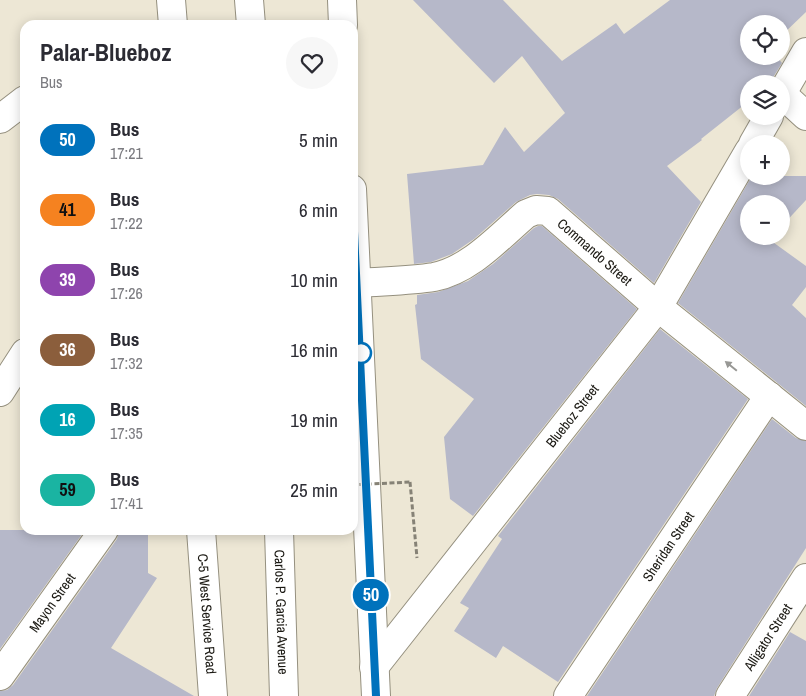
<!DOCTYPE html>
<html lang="en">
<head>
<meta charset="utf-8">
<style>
	:root { --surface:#fff; --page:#f7f7f7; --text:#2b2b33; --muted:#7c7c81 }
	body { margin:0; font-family:"Archivo Narrow",sans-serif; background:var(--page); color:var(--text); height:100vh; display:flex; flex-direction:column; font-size:19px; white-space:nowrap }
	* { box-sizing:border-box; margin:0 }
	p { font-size:16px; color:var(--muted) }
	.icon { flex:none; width:28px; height:28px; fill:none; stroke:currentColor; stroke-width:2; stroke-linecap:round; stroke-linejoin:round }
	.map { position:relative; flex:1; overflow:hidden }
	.side { position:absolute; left:20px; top:20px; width:338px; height:515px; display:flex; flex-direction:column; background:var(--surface); border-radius:15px; box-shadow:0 2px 12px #0003 }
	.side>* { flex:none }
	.badge { padding:0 10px; border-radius:16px; font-size:18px; line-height:32px }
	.fabs { position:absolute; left:740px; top:15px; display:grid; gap:10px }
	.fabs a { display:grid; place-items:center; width:50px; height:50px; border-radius:50%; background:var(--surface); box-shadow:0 2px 12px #0003; font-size:25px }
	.map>.badge { position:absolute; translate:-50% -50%; box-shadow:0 0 0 2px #fff }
	.round { display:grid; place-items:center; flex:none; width:52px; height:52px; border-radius:26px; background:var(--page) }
	.overview { display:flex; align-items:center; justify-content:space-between; height:85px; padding:0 20px }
	h1 { font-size:24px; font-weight:700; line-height:38px }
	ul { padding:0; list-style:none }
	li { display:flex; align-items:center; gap:15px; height:70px; padding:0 20px }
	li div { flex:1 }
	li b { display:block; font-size:19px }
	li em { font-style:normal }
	li .badge { min-width:55px; font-weight:700; text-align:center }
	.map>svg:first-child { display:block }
	.building { fill:#b6b8c9 }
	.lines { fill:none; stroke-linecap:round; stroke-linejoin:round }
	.minor-casing { stroke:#95907f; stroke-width:30 }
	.major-casing { stroke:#95907f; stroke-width:30 }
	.path { stroke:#868276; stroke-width:3; stroke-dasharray:5 2.5; stroke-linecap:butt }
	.minor { stroke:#fff; stroke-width:28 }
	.major { stroke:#fff; stroke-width:28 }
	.path-bridge { stroke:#868276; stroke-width:3; stroke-dasharray:5 2.5; stroke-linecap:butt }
	.oneway { fill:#989895 }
	.line-casing { stroke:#fff; stroke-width:11 }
	.line { stroke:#0072bc; stroke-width:8 }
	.stop-dot { fill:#fff; stroke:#0072bc; stroke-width:2.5 }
	.labels { text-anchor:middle; stroke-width:4; stroke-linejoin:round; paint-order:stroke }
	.street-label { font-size:14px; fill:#1b1913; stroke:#fff }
</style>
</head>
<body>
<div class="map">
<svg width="806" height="696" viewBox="0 0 806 696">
	<rect width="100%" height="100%" fill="#ede7d5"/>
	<path class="building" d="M 413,0 L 503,0 L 562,61 L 616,23 L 624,34 L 670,0 L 806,0 L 806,12 L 781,36 L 781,24 L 749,24 L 749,56 L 776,56 L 782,63 L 769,84 L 749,84 L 749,101 L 701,139 L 702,140 L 667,166 L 701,202 L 654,283 L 558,199 L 549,195 L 537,194 L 530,195 L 516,202 L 474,239 L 452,254 L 431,262 L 414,264 L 407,174 L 483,165 L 505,127 L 524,152 L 565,113 L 522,56 L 494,83 Z
		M 752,176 L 806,176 L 806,200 L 781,227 L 781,204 L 749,204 L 749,236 L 773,236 L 770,240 L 806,266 L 806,287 L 792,305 L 806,318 L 806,406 L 678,303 Z
		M 538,226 L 542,226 L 637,309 L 473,516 L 450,499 L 444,437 L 474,399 L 421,359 L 415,305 L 417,304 L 417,295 L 438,292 L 468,281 L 493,264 L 534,228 Z
		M 660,329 L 748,399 L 558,682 L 503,646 L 496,658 L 454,631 L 469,608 L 460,603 L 502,539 L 498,536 Z
		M 772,419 L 796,438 L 806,441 L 806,548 L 717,688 L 714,696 L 587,696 Z
		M 0,530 L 85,530 L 0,649 Z
		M 119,530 L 148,530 L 148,573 L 157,578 L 111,648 L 194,696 L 0,696 L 0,691 L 7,690 L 13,685 L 117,539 Z
		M 790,632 L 806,641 L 806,696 L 749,696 Z"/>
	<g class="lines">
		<defs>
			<g id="minor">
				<path d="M 171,0 L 173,25"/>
				<path d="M 782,94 L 806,116"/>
				<path d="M 781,95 L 806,52"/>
				<path d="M 0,119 L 25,100"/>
				<path d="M 753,144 L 769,116"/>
				<path id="s1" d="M 358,283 C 383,281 410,281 434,277 C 470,270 499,237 526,214 L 536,210 L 548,211 L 658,307 L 806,426"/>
				<path d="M 0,392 L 25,353"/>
				<path id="s2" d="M 201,530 L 213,696"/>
				<path id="s3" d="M 374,667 L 658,307 L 749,151"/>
				<path id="s4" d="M 0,676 L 104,530"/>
				<path id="s5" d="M 568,696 L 769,396"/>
				<path id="s6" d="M 730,696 L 806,578"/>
			</g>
			<g id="major">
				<path d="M 249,0 L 251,25"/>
				<path d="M 342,0 L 343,25"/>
				<path d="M 352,189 L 376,696"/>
				<path id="s7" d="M 279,530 L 284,696"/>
			</g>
		</defs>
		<use href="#minor" class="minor-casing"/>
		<use href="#major" class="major-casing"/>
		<path class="path" d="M 410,482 L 417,558"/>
		<use href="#minor" class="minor"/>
		<use href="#major" class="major"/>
		<path class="path-bridge" d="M 352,485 L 410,482"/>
	</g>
	<defs><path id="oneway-solid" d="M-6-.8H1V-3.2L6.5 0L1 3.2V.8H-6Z" transform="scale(1.25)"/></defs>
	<use class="oneway" href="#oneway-solid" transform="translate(731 366) rotate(-141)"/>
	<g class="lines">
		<defs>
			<path id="line" d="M 352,189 L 376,696"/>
		</defs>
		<use href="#line" class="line-casing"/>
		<use href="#line" class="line"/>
	</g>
	<circle class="stop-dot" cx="361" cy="353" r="10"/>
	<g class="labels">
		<g class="street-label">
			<text dy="5" stroke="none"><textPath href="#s1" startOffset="274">Commando Street</textPath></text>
			<text dy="5" stroke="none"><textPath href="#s3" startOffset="320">Blueboz Street</textPath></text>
			<text dy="5" stroke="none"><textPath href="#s5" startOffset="180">Sheridan Street</textPath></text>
			<text dy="5" stroke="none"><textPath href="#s4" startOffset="90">Mayon Street</textPath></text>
			<text dy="5" stroke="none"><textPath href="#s2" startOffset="84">C-5 West Service Road</textPath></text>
			<text dy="5" stroke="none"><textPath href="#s7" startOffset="82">Carlos P. Garcia Avenue</textPath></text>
			<text dy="5" stroke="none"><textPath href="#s6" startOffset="70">Alligator Street</textPath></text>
		</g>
	</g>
</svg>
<div class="fabs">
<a><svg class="icon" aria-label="locate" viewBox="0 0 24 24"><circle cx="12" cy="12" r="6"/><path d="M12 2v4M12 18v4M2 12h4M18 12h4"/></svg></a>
<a><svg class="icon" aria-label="layers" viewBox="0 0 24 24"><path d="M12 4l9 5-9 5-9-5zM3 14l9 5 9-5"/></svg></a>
<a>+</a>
<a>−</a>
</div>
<b class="badge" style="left:371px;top:595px;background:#0072bc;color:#fff">50</b>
<section class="side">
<div class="overview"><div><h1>Palar-Blueboz</h1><p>Bus</p></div><a class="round"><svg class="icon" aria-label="heart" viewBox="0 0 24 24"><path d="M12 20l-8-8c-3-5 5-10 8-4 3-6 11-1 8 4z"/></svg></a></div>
<ul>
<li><span class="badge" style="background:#0072bc;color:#fff">50</span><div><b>Bus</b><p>17:21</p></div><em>5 min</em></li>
<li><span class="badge" style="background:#f58220;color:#111">41</span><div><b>Bus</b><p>17:22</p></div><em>6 min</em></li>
<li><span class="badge" style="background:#8e44ad;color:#fff">39</span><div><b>Bus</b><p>17:26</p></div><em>10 min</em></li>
<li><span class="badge" style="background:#8b5e3c;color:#fff">36</span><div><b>Bus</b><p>17:32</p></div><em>16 min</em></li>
<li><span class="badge" style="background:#00a3b4;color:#fff">16</span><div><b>Bus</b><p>17:35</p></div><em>19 min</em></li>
<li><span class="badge" style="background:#1ab4a2;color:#111">59</span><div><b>Bus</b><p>17:41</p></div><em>25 min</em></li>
</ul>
</section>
</div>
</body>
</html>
